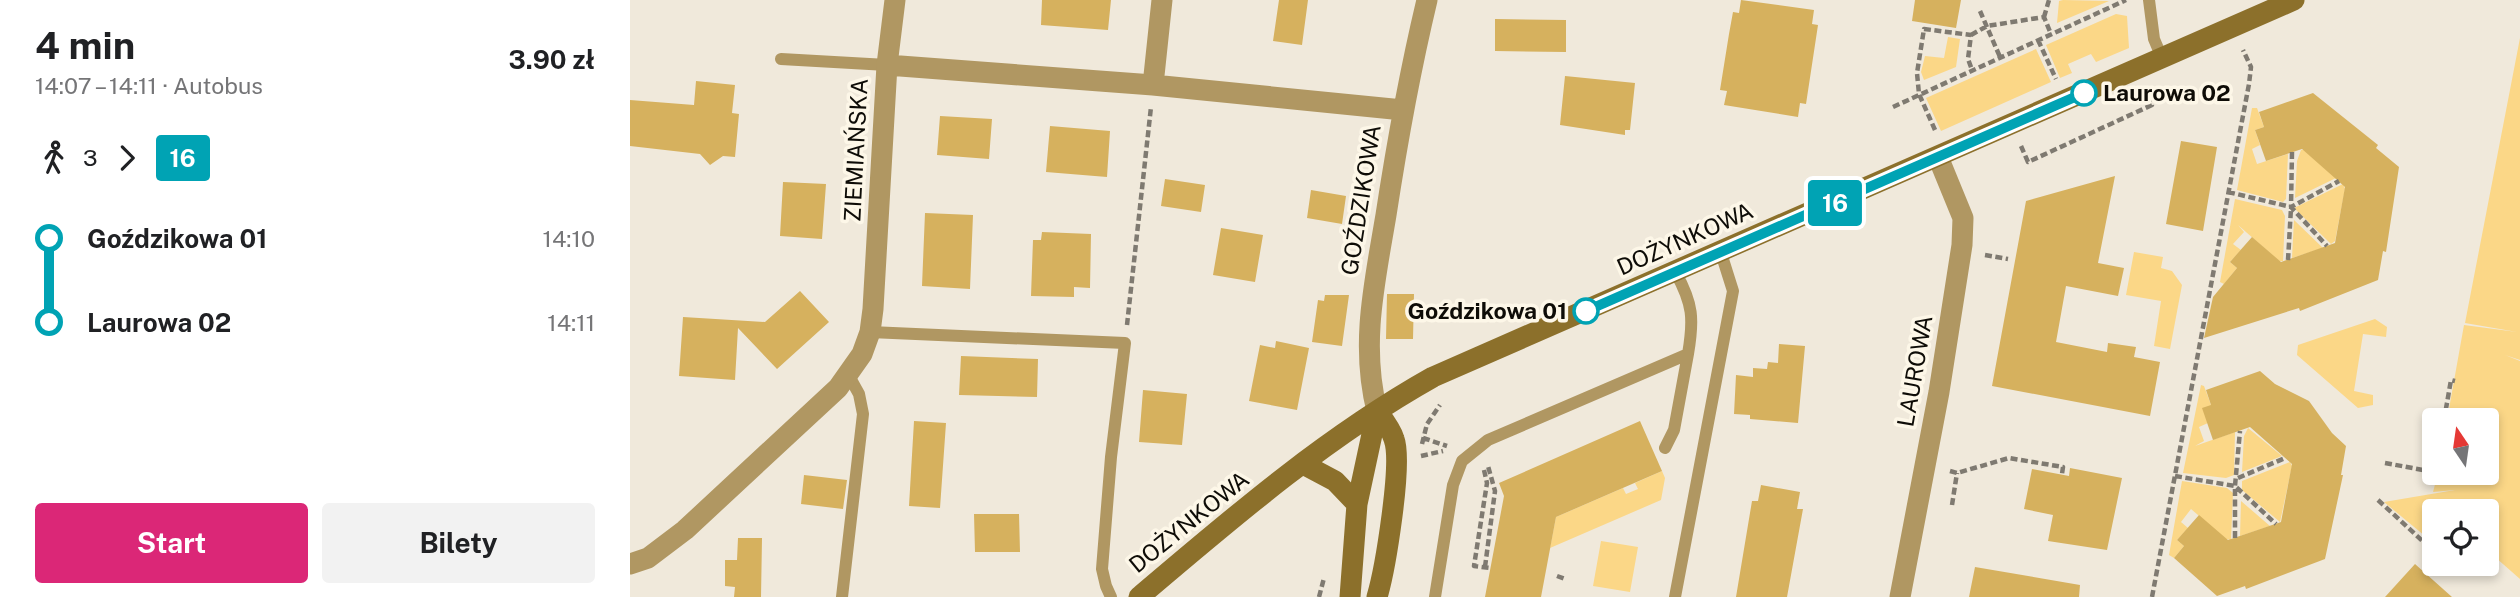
<!DOCTYPE html>
<html lang="pl">
<head>
<meta charset="utf-8">
<style>
	:root { --surface:#fff; --page:#f2f2f2; --text:#202124; --muted:#757577; --accent:#db2777 }
	body { margin:0; font-family:"Public Sans",sans-serif; background:var(--page); color:var(--text); height:100vh; display:flex; flex-direction:column; font-size:26px; white-space:nowrap }
	* { box-sizing:border-box; margin:0 }
	p { font-size:23px; color:var(--muted) }
	.icon { flex:none; width:38px; height:38px; fill:none; stroke:currentColor; stroke-width:2; stroke-linecap:round; stroke-linejoin:round }
	.map { position:relative; flex:1; overflow:hidden }
	.panel { display:flex; flex-direction:column; background:var(--surface); width:630px }
	.panel>* { flex:none }
	.badge { padding:0 14px; border-radius:5px; font-size:24px; line-height:46px }
	.needle { width:46px; rotate:347deg }
	.controls { position:absolute; left:1792px; top:408px; display:grid; gap:14px }
	.controls a { display:grid; place-items:center; width:77px; height:77px; border-radius:7px; background:var(--surface); box-shadow:0 4px 10px #0003; font-size:35px }
	.map>.badge { position:absolute; translate:-50% -50%; box-shadow:0 0 0 4px #fff }
	.legs { display:flex; align-items:center; gap:10px; height:77px; padding:0 35px; font-size:23px }
	.legs p { margin-inline-start:auto }
	.overview { display:flex; align-items:center; justify-content:space-between; height:119px; padding:0 35px }
	h1 { font-size:38px; font-weight:700; line-height:52px }
	.action { display:flex; gap:14px; margin-top:auto; padding:14px 35px }
	.action a { flex:1; height:80px; border-radius:7px; background:var(--accent); color:#fff; font-size:28px; font-weight:700; line-height:80px; text-align:center }
	.action a+a { background:var(--page); color:var(--text) }
	ul { padding:0 35px; list-style:none }
	li { display:flex; align-items:center; gap:24px; height:84px; font-size:26px }
	li i { display:grid; place-items:center; width:10px; height:100%; margin:0 9px; background:currentColor }
	li i::after { content:''; width:18px; height:18px; margin:-9px; border:5px solid; border-radius:50%; background:var(--surface) }
	li p { margin-inline-start:auto }
	li:first-child i { background:linear-gradient(#0000 50%,currentColor 0) }
	li:last-child i { background:linear-gradient(currentColor 50%,#0000 0) }
	main { display:flex; flex:1; min-height:0 }
	.map>svg:first-child { display:block }
	.green { fill:#fbd787 }
	.building { fill:#d6b15e }
	.lines { fill:none; stroke-linecap:round; stroke-linejoin:round }
	.path { stroke:#7f7a71; stroke-width:4.5; stroke-dasharray:7 3.5; stroke-linecap:butt }
	.lane { stroke:#b09762; stroke-width:12 }
	.street { stroke:#b09762; stroke-width:21 }
	.secondary { stroke:#8c702b; stroke-width:21 }
	.line-1-casing { stroke:#fff; stroke-width:16 }
	.line-1 { stroke:#00a3b4; stroke-width:10 }
	.stop-1-dot { fill:#fff; stroke:#00a3b4; stroke-width:3.5 }
	.labels { text-anchor:middle; stroke-width:7; stroke-linejoin:round; paint-order:stroke }
	.stop-label { font-size:23px; font-weight:bold; fill:#0e0c07; stroke:#fdf7e8; text-anchor:start }
	.street-label { font-size:23px; fill:#0e0c07; stroke:#fdf7e8 }
</style>
</head>
<body>
<main>
<section class="panel">
<div class="overview"><div><h1>4 min</h1><p>14:07 – 14:11 · Autobus</p></div><b>3.90 zł</b></div>
<div class="legs"><svg class="icon" aria-label="walk" viewBox="0 0 24 24"><circle cx="13" cy="4" r="2"/><path d="M13 8l-2 6 4 7M11 14l-3 7M7 12l3-4h3l4 4"/></svg>3<svg class="icon" aria-label="forward" viewBox="0 0 24 24"><path d="M9 5l7 7-7 7"/></svg><b class="badge" style="background:#00a3b4;color:#fff">16</b></div>
<ul>
<li><i style="color:#00a3b4"></i><b>Goździkowa 01</b><p>14:10</p></li>
<li><i style="color:#00a3b4"></i><b>Laurowa 02</b><p>14:11</p></li>
</ul>
<div class="action"><a>Start</a><a>Bilety</a></div>
</section>
<div class="map">
<svg width="1890" height="597" viewBox="0 0 1890 597">
	<rect width="100%" height="100%" fill="#f0e9db"/>
	<path class="green" d="M 1429,1 L 1433,0 L 1479,1 L 1427,23 Z
		M 1486,14 L 1497,16 L 1499,48 L 1466,62 L 1461,54 L 1438,64 L 1442,73 L 1430,78 L 1416,45 Z
		M 1318,37 L 1330,39 L 1326,67 L 1294,80 L 1291,72 L 1295,56 L 1314,58 Z
		M 1890,38 L 1890,360 L 1875,355 L 1890,361 L 1890,579 L 1857,550 L 1857,511 L 1804,511 L 1804,538 L 1801,541 L 1754,502 L 1825,490 L 1803,492 L 1808,473 L 1857,472 L 1857,420 L 1817,420 L 1834,325 L 1887,332 L 1835,323 Z
		M 1406,49 L 1421,82 L 1311,131 L 1296,98 Z
		M 1622,108 L 1627,108 L 1634,127 L 1625,130 L 1630,145 L 1622,149 L 1627,164 L 1658,154 L 1656,199 L 1653,202 L 1607,190 Z
		M 1671,150 L 1674,150 L 1706,178 L 1665,198 L 1667,161 Z
		M 1713,184 L 1715,189 L 1705,241 L 1701,244 L 1664,208 Z
		M 1605,199 L 1652,210 L 1655,216 L 1653,261 L 1649,261 L 1608,225 L 1614,232 L 1603,244 L 1611,250 L 1600,262 L 1607,268 L 1594,284 L 1590,282 Z
		M 1664,220 L 1693,248 L 1662,258 Z
		M 1504,252 L 1533,257 L 1531,268 L 1542,271 L 1552,285 L 1540,349 L 1524,346 L 1531,301 L 1496,295 Z
		M 1745,319 L 1757,327 L 1756,337 L 1733,334 L 1724,391 L 1743,395 L 1743,405 L 1728,408 L 1667,355 L 1668,345 Z
		M 1571,385 L 1574,386 L 1581,405 L 1578,423 L 1569,427 L 1574,441 L 1565,446 L 1605,432 L 1604,475 L 1596,478 L 1553,473 Z
		M 1618,428 L 1652,456 L 1612,472 L 1614,436 Z
		M 1660,462 L 1662,466 L 1650,522 L 1612,490 L 1612,481 Z
		M 1032,471 L 1035,478 L 1031,500 L 920,548 L 926,517 L 993,488 L 996,494 L 1008,489 L 1005,483 Z
		M 1552,481 L 1597,488 L 1603,493 L 1601,540 L 1596,539 L 1561,509 L 1551,522 L 1558,528 L 1547,540 L 1554,546 L 1544,558 L 1539,555 Z
		M 1611,501 L 1640,526 L 1610,536 Z
		M 971,541 L 1008,547 L 1000,592 L 963,586 Z"/>
	<path class="building" d="M 412,0 L 481,0 L 478,30 L 411,25 Z
		M 649,0 L 678,0 L 672,45 L 643,41 Z
		M 1111,0 L 1184,10 L 1182,24 L 1188,25 L 1176,104 L 1170,103 L 1168,117 L 1094,105 L 1097,91 L 1090,90 L 1099,34 L 1103,12 L 1109,13 Z
		M 1285,0 L 1331,0 L 1326,28 L 1282,21 Z
		M 865,19 L 936,20 L 936,52 L 865,51 Z
		M 935,76 L 1005,83 L 1000,130 L 995,130 L 995,135 L 930,125 Z
		M 66,81 L 105,85 L 102,113 L 109,114 L 105,157 L 93,156 L 80,165 L 70,154 L 0,146 L 0,100 L 64,105 Z
		M 1683,93 L 1748,145 L 1746,148 L 1769,167 L 1756,252 L 1753,251 L 1748,280 L 1670,311 L 1669,308 L 1574,338 L 1583,297 L 1607,268 L 1600,262 L 1622,237 L 1651,262 L 1705,243 L 1715,187 L 1672,149 L 1636,161 L 1625,130 L 1634,127 L 1629,112 Z
		M 310,116 L 362,119 L 359,159 L 307,155 Z
		M 420,126 L 480,131 L 477,177 L 416,172 Z
		M 1551,141 L 1587,147 L 1573,231 L 1536,224 Z
		M 1485,176 L 1468,263 L 1494,268 L 1488,296 L 1436,286 L 1426,342 L 1477,352 L 1478,343 L 1506,347 L 1504,357 L 1530,362 L 1520,416 L 1362,386 L 1396,201 Z
		M 535,179 L 575,185 L 571,212 L 531,206 Z
		M 153,182 L 196,184 L 192,239 L 150,236 Z
		M 681,190 L 716,196 L 712,224 L 677,218 Z
		M 295,213 L 343,215 L 340,289 L 292,286 Z
		M 591,228 L 633,235 L 625,282 L 583,275 Z
		M 412,232 L 461,234 L 460,288 L 444,287 L 444,297 L 401,296 L 403,240 L 411,240 Z
		M 170,291 L 199,322 L 147,369 L 108,328 L 105,380 L 49,376 L 53,317 L 135,322 Z
		M 757,294 L 784,294 L 783,339 L 756,339 Z
		M 695,295 L 719,295 L 712,346 L 682,342 L 688,300 L 694,301 Z
		M 646,341 L 679,348 L 667,410 L 619,401 L 630,345 L 645,348 Z
		M 1149,344 L 1175,346 L 1168,423 L 1120,419 L 1120,415 L 1104,414 L 1106,375 L 1123,377 L 1123,368 L 1137,369 L 1138,362 L 1148,363 Z
		M 331,356 L 408,359 L 407,397 L 329,395 Z
		M 1630,371 L 1645,384 L 1679,401 L 1702,433 L 1716,446 L 1711,475 L 1713,475 L 1695,559 L 1616,589 L 1615,586 L 1587,596 L 1544,558 L 1554,546 L 1547,540 L 1569,515 L 1598,540 L 1651,522 L 1662,464 L 1620,427 L 1583,440 L 1572,408 L 1581,405 L 1576,390 Z
		M 513,390 L 557,394 L 552,445 L 509,442 Z
		M 284,421 L 316,423 L 310,508 L 279,506 Z
		M 1010,421 L 1032,471 L 926,517 L 911,597 L 855,597 L 874,496 L 869,483 Z
		M 1440,468 L 1492,478 L 1477,550 L 1418,541 L 1423,515 L 1394,509 L 1402,469 L 1439,476 Z
		M 174,475 L 217,480 L 213,509 L 171,504 Z
		M 1131,485 L 1170,492 L 1167,509 L 1173,509 L 1157,597 L 1106,597 L 1122,501 L 1128,501 Z
		M 344,514 L 389,514 L 390,552 L 345,552 Z
		M 108,538 L 132,538 L 131,597 L 104,597 L 105,587 L 95,586 L 95,560 L 107,560 Z
		M 1785,564 L 1822,597 L 1755,597 Z
		M 1345,567 L 1450,585 L 1449,597 L 1339,597 Z"/>
	<g class="lines">
		<path class="path" d="M 1350,11 L 1370,57
			M 1414,17 L 1419,0
			M 1341,35 L 1357,26 L 1414,17 L 1421,34
			M 1408,40 L 1426,79
			M 1263,107 L 1496,0
			M 1305,130 L 1289,94 L 1287,73 L 1294,29 L 1341,35 L 1338,59 L 1342,70
			M 1391,146 L 1398,162 L 1522,105 L 1520,90
			M 1662,152 L 1661,207 L 1709,181
			M 1598,192 L 1661,207 L 1697,246
			M 1355,255 L 1378,259
			M 1658,260 L 1661,208
			M 497,325 L 521,107
			M 1814,420 L 1821,380 L 1825,381
			M 793,438 L 817,446
			M 792,444 L 797,424 L 810,405
			M 791,456 L 813,451
			M 1755,463 L 1804,472
			M 854,470 L 857,483 L 844,566 L 860,568
			M 1320,471 L 1327,473 L 1379,458 L 1433,467 L 1432,474
			M 1545,476 L 1605,486 L 1646,524
			M 1608,478 L 1655,458
			M 1748,500 L 1798,546
			M 1322,505 L 1327,473
			M 1605,538 L 1605,486 L 1610,431
			M 855,567 L 865,491 L 858,466
			M 927,576 L 935,579
			M 689,597 L 694,578
			M 1522,597 L 1619,84 L 1621,67 L 1613,50"/>
		<path class="lane" d="M 1519,0 L 1524,39 L 1532,58
			M 151,59 L 257,65
			M 240,332 L 495,343 L 481,457 L 472,569 L 476,586 L 481,597
			M 1035,448 L 1044,430 L 1058,354
			M 212,597 L 233,414 L 229,394 L 219,376
			M 805,597 L 823,485 L 832,461 L 858,440 L 1058,354 C 1064,319 1063,304 1046,273
			M 1045,597 L 1103,291 L 1091,253"/>
		<path class="street" d="M 257,65 L 523,85 L 773,110
			M 523,85 L 532,0
			M 747,411 C 730,344 745,281 756,215 C 767,143 780,71 797,0
			M 0,564 L 18,558 L 55,530 L 208,388 L 232,354 L 240,332 L 243,309 L 257,65 L 265,0
			M 1270,597 L 1309,392 L 1332,245 L 1333,218 L 1308,157"/>
		<path class="secondary" d="M 747,411 C 753,419 761,429 764,439 C 773,463 755,570 747,597
			M 673,464 L 705,481 L 727,504
			M 509,597 C 602,518 696,437 803,377 L 1664,0
			M 720,597 L 727,504 L 747,411"/>
	</g>
	<g class="lines">
		<defs>
			<path id="line-1" d="M 956,311 L 1454,93"/>
		</defs>
		<use href="#line-1" class="line-1-casing"/>
		<use href="#line-1" class="line-1"/>
	</g>
	<g class="stop-1-dot">
		<circle cx="1454" cy="93" r="12"/>
		<circle cx="956" cy="311" r="12"/>
	</g>
	<g class="labels">
		<g class="stop-label">
			<text x="1473" y="101">Laurowa 02</text>
			<text x="937" y="319" text-anchor="end">Goździkowa 01</text>
		</g>
		<g class="street-label">
			<text transform="translate(226 150) rotate(-87)" y="8">ZIEMIAŃSKA</text>
			<text transform="translate(731 200) rotate(-81)" y="8">GOŹDZIKOWA</text>
			<text transform="translate(1055 239) rotate(-24)" y="8">DOŻYNKOWA</text>
			<text transform="translate(1285 371) rotate(-80)" y="8">LAUROWA</text>
			<text transform="translate(559 522) rotate(-39)" y="8">DOŻYNKOWA</text>
		</g>
	</g>
</svg>
<div class="controls">
<a><svg class="needle" viewBox="-14 -14 28 28"><path d="M0-13l5 13h-10z" fill="#e53935"/><path d="M0 13l5-13h-10z" fill="#757577"/></svg></a>
<a><svg class="icon" aria-label="locate" viewBox="0 0 24 24"><circle cx="12" cy="12" r="6"/><path d="M12 2v4M12 18v4M2 12h4M18 12h4"/></svg></a>
</div>
<b class="badge" style="left:1205px;top:203px;background:#00a3b4;color:#fff">16</b>
</div>
</main>
</body>
</html>
